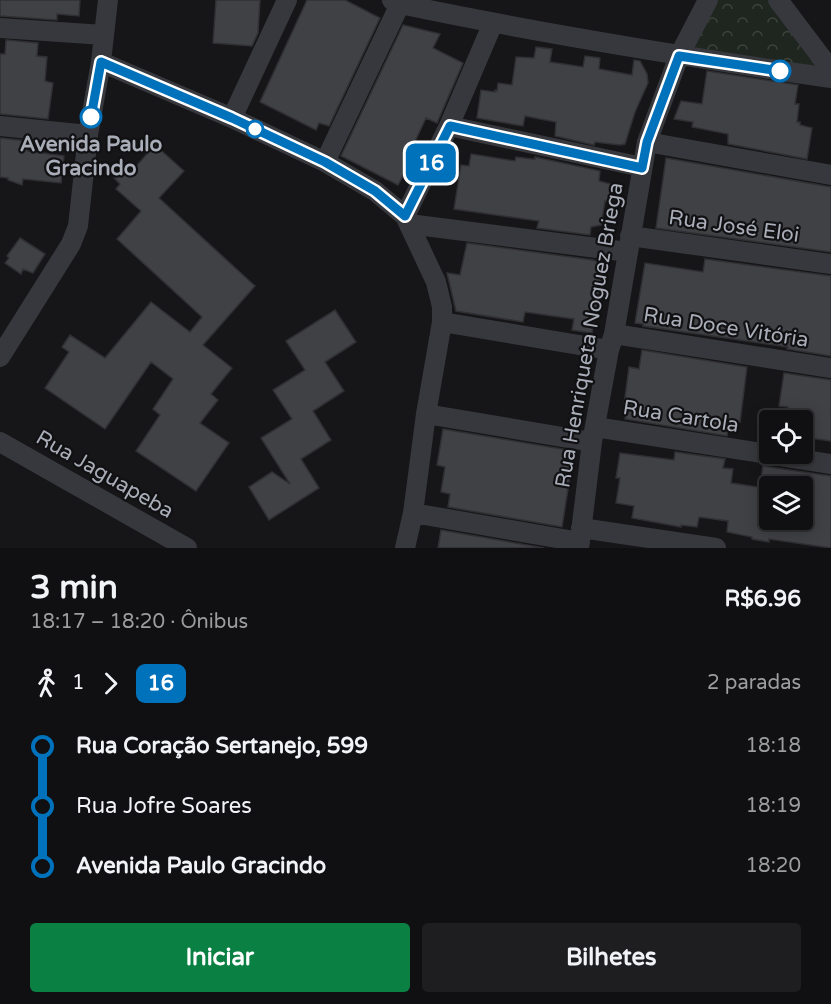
<!DOCTYPE html>
<html lang="pt">
<head>
<meta charset="utf-8">
<style>
	:root { --surface:#101012; --page:#1e1e20; --text:#f1f3f6; --muted:#9c9d9f; --line:#303032; --accent:#0b8043 }
	body { margin:0; font-family:"Varela Round",sans-serif; background:var(--page); color:var(--text); height:100vh; display:flex; flex-direction:column; font-size:22px; white-space:nowrap }
	* { box-sizing:border-box; margin:0 }
	p { font-size:20px; color:var(--muted) }
	.icon { flex:none; width:33px; height:33px; fill:none; stroke:currentColor; stroke-width:2; stroke-linecap:round; stroke-linejoin:round }
	.map { position:relative; height:548px; overflow:hidden }
	.side { display:flex; flex-direction:column; background:var(--surface); flex:1 }
	.side>* { flex:none }
	.badge { padding:0 12px; border-radius:9px; font-size:21px; line-height:39px }
	.controls { position:absolute; left:759px; top:410px; display:grid; gap:12px }
	.controls a { display:grid; place-items:center; width:54px; height:54px; border-radius:6px; background:var(--surface); box-shadow:0 3px 15px #0003,0 0 0 2px var(--line); font-size:30px }
	.map>.badge { position:absolute; translate:-50% -50%; box-shadow:0 0 0 3px #fff }
	.legs { display:flex; align-items:center; gap:9px; height:66px; padding:0 30px; font-size:20px }
	.legs p { margin-inline-start:auto }
	.head { display:flex; align-items:center; justify-content:space-between; height:102px; padding:0 30px }
	h1 { font-size:33px; font-weight:700; line-height:45px }
	.action { display:flex; gap:12px; margin-top:auto; padding:12px 30px }
	.action a { flex:1; height:69px; border-radius:6px; background:var(--accent); color:#fff; font-size:24px; font-weight:700; line-height:69px; text-align:center }
	.action a+a { background:var(--page); color:var(--text) }
	ul { padding:0 30px; list-style:none }
	li { display:flex; align-items:center; gap:21px; height:60px; font-size:22px }
	li i { display:grid; place-items:center; width:9px; height:100%; margin:0 8px; background:currentColor }
	li i::after { content:''; width:15px; height:15px; margin:-8px; border:4px solid; border-radius:50%; background:var(--surface) }
	li p { margin-inline-start:auto }
	li:first-child i { background:linear-gradient(#0000 50%,currentColor 0) }
	li:last-child i { background:linear-gradient(currentColor 50%,#0000 0) }
	.map>svg:first-child { display:block }
	.park { fill:url(#park-crowns) }
	.building { fill:#404145; stroke:#303034; stroke-width:1.5 }
	.lines { fill:none; stroke-linecap:round; stroke-linejoin:round }
	.minor { stroke:#37383d; stroke-width:20 }
	.line-1-casing { stroke:#fff; stroke-width:14 }
	.line-1 { stroke:#0072bc; stroke-width:9 }
	.stop-1-dot { fill:#fff; stroke:#0072bc; stroke-width:3 }
	.labels { text-anchor:middle; stroke-width:4.5; stroke-linejoin:round; paint-order:stroke }
	.stop-label { font-size:21px; font-weight:bold; fill:#a8adb8; stroke:#111113 }
	.street-label { font-size:21px; fill:#a8adb8; stroke:#111113 }
</style>
</head>
<body>
<div class="map">
<svg width="831" height="548" viewBox="0 0 831 548">
	<defs>
		<pattern id="park-crowns" width="20" height="18" patternUnits="userSpaceOnUse" patternTransform="scale(1.5)"><rect width="20" height="18" fill="#1e261f"/><path d="M2 6a3 3 0 1 1 6 0M12 15a3 3 0 1 1 6 0" fill="none" stroke="#3c433d"/></pattern>
	</defs>
	<rect width="100%" height="100%" fill="#161618"/>
	<path class="park" d="M 711,0 L 776,0 L 831,73 L 681,55 Z"/>
	<path class="building" d="M 0,0 L 80,0 L 79,16 L 57,14 L 57,20 L 0,16 Z
		M 216,0 L 260,0 L 258,33 L 252,46 L 213,43 Z
		M 307,0 L 345,0 L 380,18 L 329,126 L 319,123 L 316,130 L 260,102 Z
		M 403,25 L 440,34 L 433,48 L 463,63 L 437,123 L 426,118 L 412,148 L 423,152 L 411,177 L 404,174 L 398,185 L 341,156 Z
		M 6,40 L 38,43 L 37,56 L 47,57 L 45,81 L 53,83 L 48,119 L 0,114 L 0,54 L 5,54 Z
		M 536,47 L 552,49 L 550,62 L 583,67 L 585,56 L 600,58 L 599,69 L 632,75 L 634,60 L 640,61 L 647,74 L 648,83 L 635,112 L 625,144 L 620,145 L 595,142 L 594,145 L 555,136 L 556,122 L 540,119 L 525,116 L 523,126 L 477,118 L 481,90 L 495,92 L 495,90 L 497,91 L 498,83 L 512,85 L 516,57 L 534,58 Z
		M 707,71 L 798,85 L 795,104 L 799,104 L 797,122 L 800,122 L 800,125 L 812,128 L 807,159 L 728,144 L 728,134 L 692,127 L 693,122 L 674,119 L 681,101 L 702,104 Z
		M 0,138 L 28,141 L 28,151 L 64,156 L 61,183 L 23,179 L 22,185 L 8,180 L 8,178 L 0,177 Z
		M 155,145 L 184,171 L 159,198 L 255,286 L 203,345 L 232,368 L 211,394 L 218,400 L 200,423 L 229,443 L 196,491 L 136,451 L 160,415 L 153,409 L 173,379 L 151,362 L 105,429 L 45,388 L 69,352 L 62,347 L 70,335 L 105,358 L 151,302 L 190,332 L 202,317 L 117,239 L 141,211 L 116,189 L 120,184 L 114,178 L 124,167 L 130,173 Z
		M 471,154 L 515,161 L 516,157 L 532,159 L 535,159 L 535,157 L 600,171 L 599,181 L 614,185 L 612,202 L 605,201 L 601,225 L 591,227 L 590,235 L 537,228 L 539,221 L 454,209 L 461,165 L 469,166 Z
		M 666,158 L 831,187 L 831,252 L 656,228 Z
		M 20,238 L 45,254 L 33,273 L 23,269 L 21,274 L 5,263 L 9,258 L 7,256 Z
		M 467,243 L 593,260 L 603,264 L 592,333 L 572,330 L 574,319 L 525,312 L 523,322 L 456,311 L 447,273 L 460,275 Z
		M 705,259 L 831,276 L 831,356 L 787,349 L 788,347 L 643,326 L 643,324 L 635,323 L 645,263 L 703,272 Z
		M 335,310 L 356,342 L 325,362 L 344,391 L 313,411 L 331,440 L 301,459 L 319,488 L 269,520 L 249,487 L 272,472 L 290,484 L 261,438 L 292,419 L 273,390 L 305,370 L 286,341 Z
		M 642,350 L 747,367 L 740,422 L 729,420 L 727,436 L 625,419 L 626,413 L 623,413 L 629,367 L 639,369 Z
		M 784,373 L 831,380 L 831,441 L 802,437 L 802,420 L 786,420 L 788,407 L 779,406 Z
		M 443,429 L 574,451 L 562,527 L 448,507 L 450,494 L 441,492 L 445,467 L 437,465 Z
		M 675,452 L 725,459 L 723,468 L 733,469 L 731,483 L 770,489 L 770,519 L 802,519 L 802,486 L 760,486 L 763,466 L 831,476 L 831,548 L 769,539 L 769,542 L 752,539 L 752,537 L 727,532 L 728,521 L 699,517 L 697,527 L 681,525 L 681,527 L 632,518 L 634,506 L 616,503 L 620,478 L 616,478 L 620,453 L 674,460 Z
		M 441,530 L 544,548 L 438,548 Z"/>
	<g class="lines">
		<path class="minor" d="M 392,0 L 400,4 C 543,34 686,57 831,78
			M 778,0 L 831,70
			M 0,28 L 104,35
			M 101,62 L 232,118 L 325,162 L 375,191 L 405,216 L 436,282 L 442,307 L 442,322 L 426,414 L 413,513 L 405,548
			M 232,118 L 287,0
			M 0,126 L 88,135
			M 449,126 L 642,167
			M 647,142 L 831,175
			M 325,162 L 400,4
			M 405,216 L 449,126 L 493,23
			M 409,224 L 628,252
			M 630,236 L 831,264
			M 442,322 L 609,350
			M 614,334 L 831,368
			M 0,357 L 71,244 L 78,226 L 88,135 L 101,62 L 108,0
			M 426,414 L 592,442
			M 595,427 L 831,464
			M 0,442 L 187,548
			M 413,513 L 580,542
			M 581,528 L 716,548
			M 579,548 L 592,442 L 609,350 L 614,334 L 647,142 L 679,56 L 708,0"/>
	</g>
	<g class="lines">
		<defs>
			<path id="line-1" d="M 91,117 L 101,62 L 232,118 L 325,162 L 375,191 L 405,216 L 450,126 L 642,168 L 647,142 L 679,56 L 780,71"/>
		</defs>
		<use href="#line-1" class="line-1-casing"/>
		<use href="#line-1" class="line-1"/>
	</g>
	<g class="stop-1-dot">
		<circle cx="780" cy="71" r="10"/>
		<circle cx="91" cy="117" r="10"/>
		<circle cx="255" cy="129" r="8"/>
	</g>
	<g class="labels">
		<g class="stop-label">
			<text x="91" y="151">Avenida Paulo<tspan x="91" dy="24">Gracindo</tspan></text>
		</g>
		<g class="street-label">
			<text transform="translate(734 226) rotate(8)" y="7">Rua José Eloi</text>
			<text transform="translate(726 327) rotate(9)" y="7">Rua Doce Vitória</text>
			<text transform="translate(589 335) rotate(-80)" y="7">Rua Henriqueta Noguez Briega</text>
			<text transform="translate(681 416) rotate(9)" y="7">Rua Cartola</text>
			<text transform="translate(105 474) rotate(30)" y="7">Rua Jaguapeba</text>
		</g>
	</g>
</svg>
<div class="controls">
<a><svg class="icon" aria-label="locate" viewBox="0 0 24 24"><circle cx="12" cy="12" r="6"/><path d="M12 2v4M12 18v4M2 12h4M18 12h4"/></svg></a>
<a><svg class="icon" aria-label="layers" viewBox="0 0 24 24"><path d="M12 4l9 5-9 5-9-5zM3 14l9 5 9-5"/></svg></a>
</div>
<b class="badge" style="left:431px;top:163px;background:#0072bc;color:#fff">16</b>
</div>
<section class="side">
<div class="head"><div><h1>3 min</h1><p>18:17 – 18:20 · Ônibus</p></div><b>R$6.96</b></div>
<div class="legs"><svg class="icon" aria-label="walk" viewBox="0 0 24 24"><circle cx="13" cy="4" r="2"/><path d="M13 8l-2 6 4 7M11 14l-3 7M7 12l3-4h3l4 4"/></svg>1<svg class="icon" aria-label="forward" viewBox="0 0 24 24"><path d="M9 5l7 7-7 7"/></svg><b class="badge" style="background:#0072bc;color:#fff">16</b><p>2 paradas</p></div>
<ul>
<li><i style="color:#0072bc"></i><b>Rua Coração Sertanejo, 599</b><p>18:18</p></li>
<li><i style="color:#0072bc"></i><span>Rua Jofre Soares</span><p>18:19</p></li>
<li><i style="color:#0072bc"></i><b>Avenida Paulo Gracindo</b><p>18:20</p></li>
</ul>
<div class="action"><a>Iniciar</a><a>Bilhetes</a></div>
</section>
</body>
</html>
